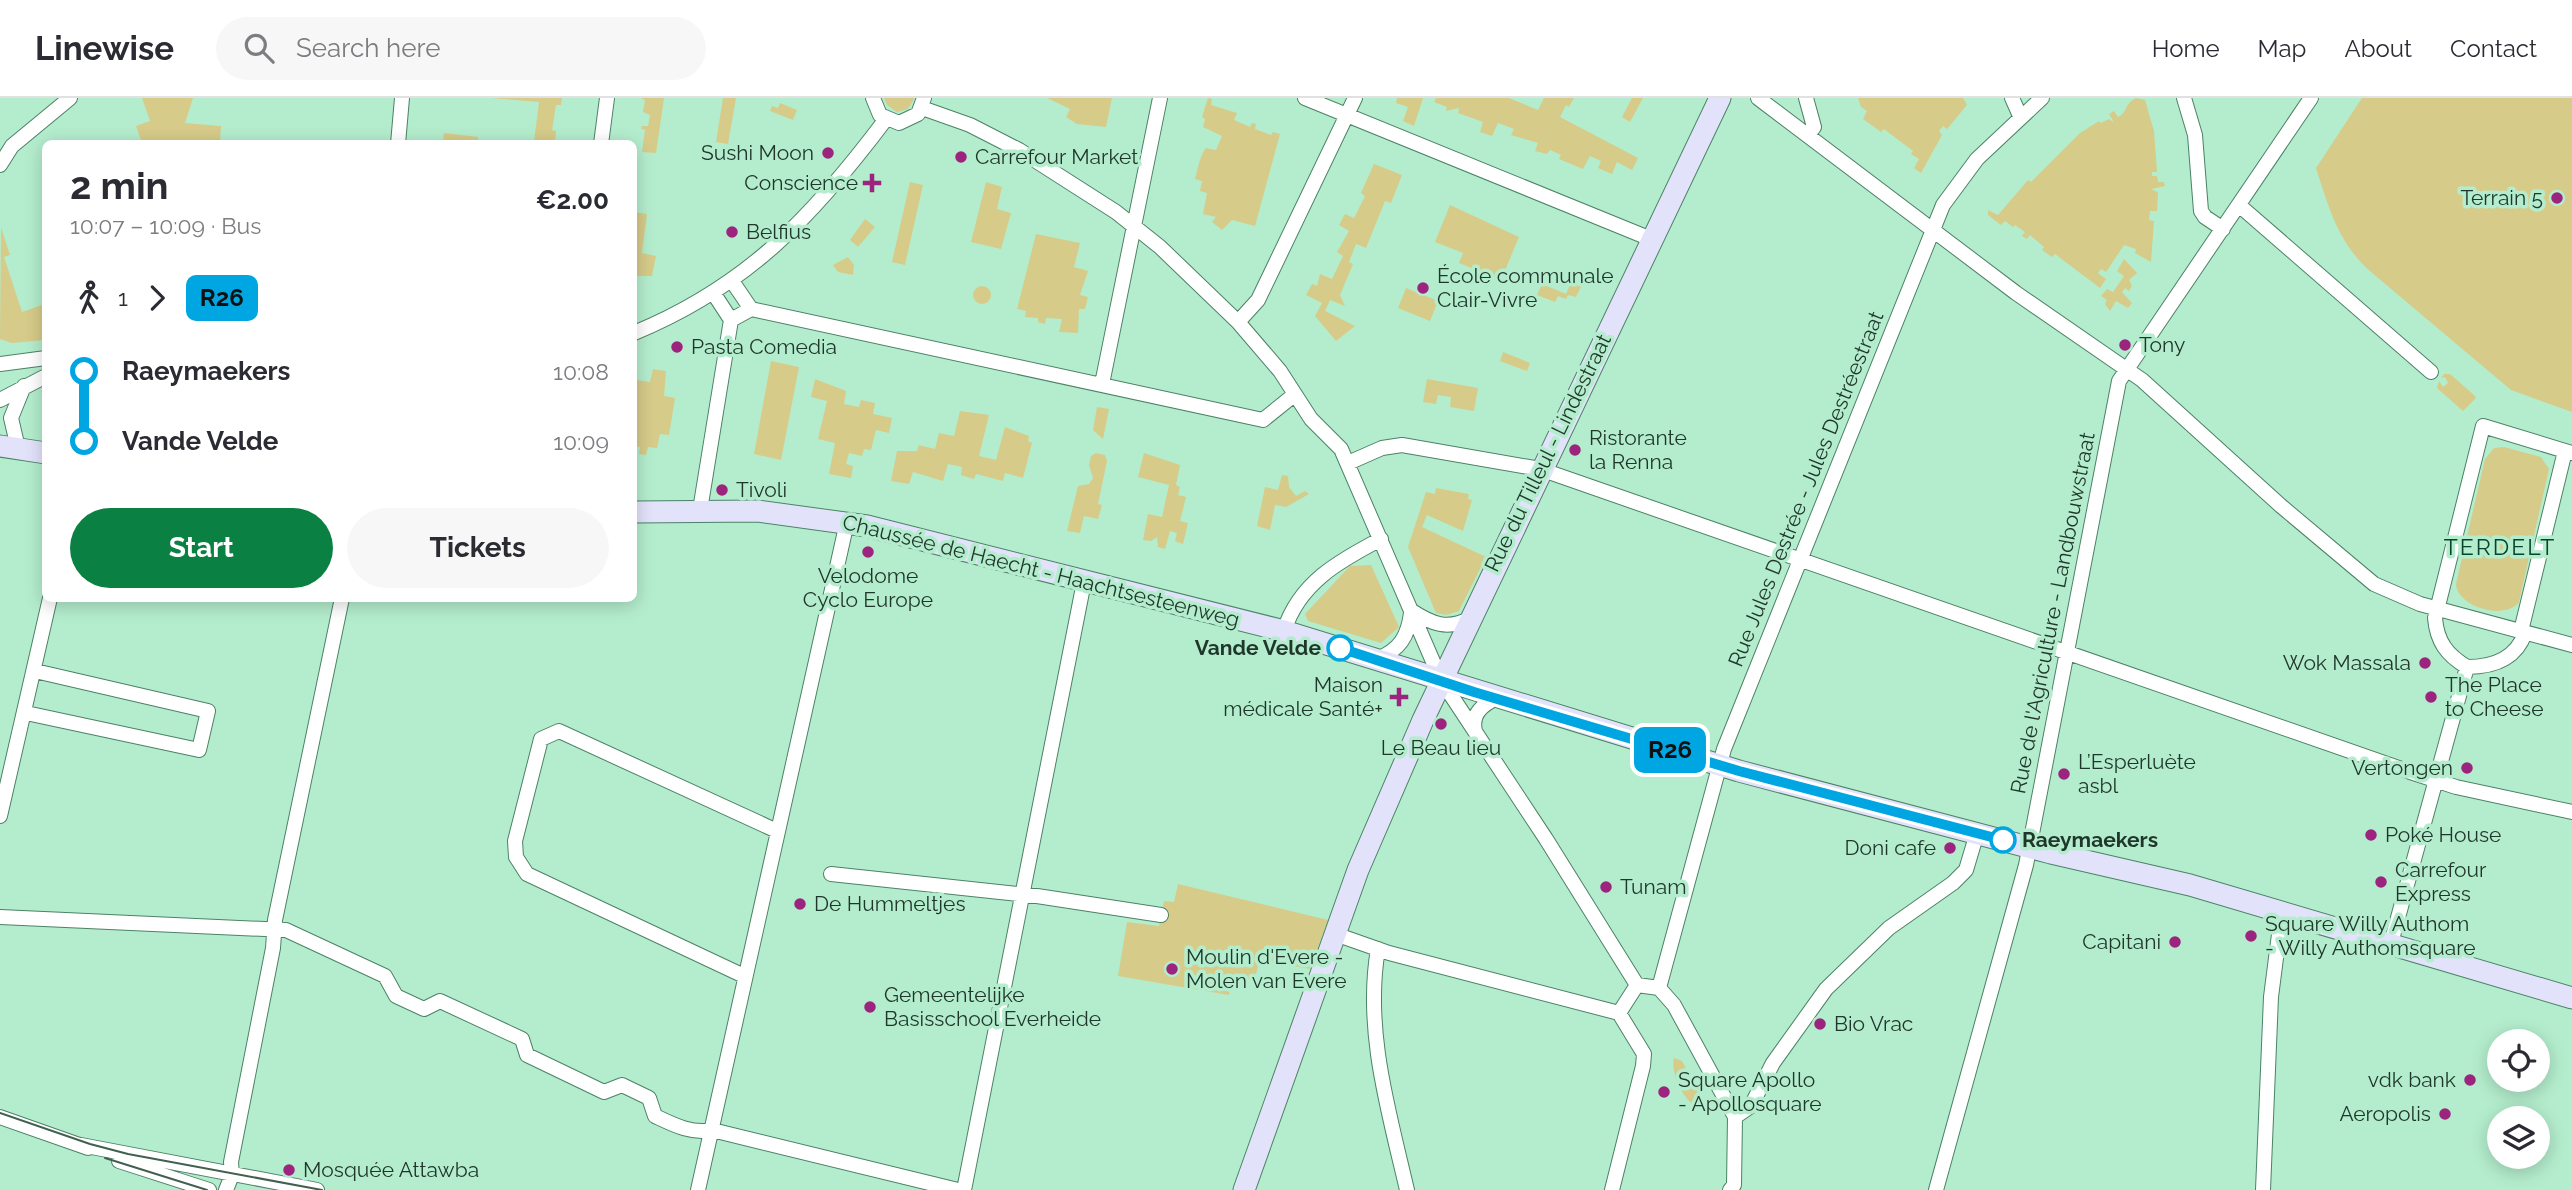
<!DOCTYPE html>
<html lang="en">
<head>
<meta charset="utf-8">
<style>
	:root { --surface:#fff; --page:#f7f7f7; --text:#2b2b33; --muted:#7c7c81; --line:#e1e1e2; --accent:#0b8043 }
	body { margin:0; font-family:Raleway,sans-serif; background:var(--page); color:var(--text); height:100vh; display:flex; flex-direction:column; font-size:26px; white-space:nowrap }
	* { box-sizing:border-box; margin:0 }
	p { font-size:23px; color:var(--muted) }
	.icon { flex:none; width:38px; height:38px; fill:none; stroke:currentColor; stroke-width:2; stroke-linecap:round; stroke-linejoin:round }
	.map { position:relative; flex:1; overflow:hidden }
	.sheet { position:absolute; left:42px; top:42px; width:595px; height:462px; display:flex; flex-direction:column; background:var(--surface); border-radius:10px; box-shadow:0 4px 18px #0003 }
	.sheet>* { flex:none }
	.badge { padding:0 14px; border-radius:10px; font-size:24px; line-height:46px }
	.tools { position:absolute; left:2487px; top:931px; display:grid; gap:14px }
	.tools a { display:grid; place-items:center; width:63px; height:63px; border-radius:50%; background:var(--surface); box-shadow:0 4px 18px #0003; font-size:35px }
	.map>.badge { position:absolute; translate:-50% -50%; box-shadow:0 0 0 4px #fff }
	.legs { display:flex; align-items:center; gap:10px; height:77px; padding:0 28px; font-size:23px }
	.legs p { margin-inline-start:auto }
	.headline { display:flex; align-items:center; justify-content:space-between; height:119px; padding:0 28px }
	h1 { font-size:38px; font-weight:700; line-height:52px }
	.action { display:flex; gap:14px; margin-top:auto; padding:14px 28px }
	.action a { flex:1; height:80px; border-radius:42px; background:var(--accent); color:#fff; font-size:28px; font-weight:700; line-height:80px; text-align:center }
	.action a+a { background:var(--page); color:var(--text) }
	ul { padding:0 28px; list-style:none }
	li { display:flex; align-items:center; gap:24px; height:70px; font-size:26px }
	li i { display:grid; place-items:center; width:10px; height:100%; margin:0 9px; background:currentColor }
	li i::after { content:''; width:18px; height:18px; margin:-9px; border:5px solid; border-radius:50%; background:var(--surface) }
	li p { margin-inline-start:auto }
	li:first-child i { background:linear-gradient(#0000 50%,currentColor 0) }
	li:last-child i { background:linear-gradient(currentColor 50%,#0000 0) }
	header { display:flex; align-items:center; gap:42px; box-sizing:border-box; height:98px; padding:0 35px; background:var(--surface); border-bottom:2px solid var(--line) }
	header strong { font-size:33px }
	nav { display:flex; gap:38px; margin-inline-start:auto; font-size:24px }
	.search { width:490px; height:63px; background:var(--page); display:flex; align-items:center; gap:18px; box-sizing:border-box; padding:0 24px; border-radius:38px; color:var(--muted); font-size:26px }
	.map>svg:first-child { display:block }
	.green { fill:#d6cb89 }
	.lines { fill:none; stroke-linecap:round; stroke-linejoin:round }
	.street-casing { stroke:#4c8266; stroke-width:16 }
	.secondary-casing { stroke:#4c8266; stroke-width:23 }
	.street { stroke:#fff; stroke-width:14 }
	.secondary { stroke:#e2e3fb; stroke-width:21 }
	.tram { stroke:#41604f; stroke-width:2 }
	.line-1-casing { stroke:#fff; stroke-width:16 }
	.line-1 { stroke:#00a6e2; stroke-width:10 }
	.poi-dot { fill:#9c247e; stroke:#b4edcd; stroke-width:2.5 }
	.stop-1-dot { fill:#fff; stroke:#00a6e2; stroke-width:3.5 }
	.labels { text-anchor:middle; stroke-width:7; stroke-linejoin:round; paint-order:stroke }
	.poi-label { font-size:21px; fill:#1f362a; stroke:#b4edcd; text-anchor:start }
	.street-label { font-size:21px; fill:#1f362a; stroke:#b4edcd }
	.stop-label { font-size:21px; font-weight:bold; fill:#1f362a; stroke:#b4edcd; text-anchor:end }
	.neighbourhood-label { font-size:23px; letter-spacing:2px; fill:#07442b; stroke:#b4edcd }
</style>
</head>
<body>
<header>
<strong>Linewise</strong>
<div class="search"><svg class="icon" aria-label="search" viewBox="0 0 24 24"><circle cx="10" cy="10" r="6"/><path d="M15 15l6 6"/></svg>Search here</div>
<nav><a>Home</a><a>Map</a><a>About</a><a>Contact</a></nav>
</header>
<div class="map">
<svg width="2572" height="1092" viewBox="0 0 2572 1092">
	<rect width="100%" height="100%" fill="#b4edcd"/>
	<path class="green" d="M 142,0 L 193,0 L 185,25 L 221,28 L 220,45 L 142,45 L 136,28 L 150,23 Z
		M 491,0 L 562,0 L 561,7 L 556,7 L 552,32 L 556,33 L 555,45 L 534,44 L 539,4 Z
		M 664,0 L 656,55 L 642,54 L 645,32 L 641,31 L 642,28 L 648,28 L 650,17 L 643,14 L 645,2 L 641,0 Z
		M 723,0 L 736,0 L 728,46 L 716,44 Z
		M 884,0 L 914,0 L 914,1 L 908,11 L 897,14 L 887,7 Z
		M 1047,0 L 1112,0 L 1106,29 L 1077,26 L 1066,19 L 1070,11 Z
		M 1208,0 L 1212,1 L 1211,7 L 1237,15 L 1234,22 L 1250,29 L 1252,25 L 1256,26 L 1255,31 L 1271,37 L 1273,34 L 1280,36 L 1255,128 L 1232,122 L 1222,132 L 1212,124 L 1216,119 L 1203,116 L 1207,95 L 1200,93 L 1202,83 L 1195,81 C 1198,70 1200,57 1206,50 L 1216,52 L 1222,38 L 1203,29 L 1205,21 L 1202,19 Z
		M 1397,0 L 1423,0 L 1414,28 L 1403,23 L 1408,9 L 1396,5 Z
		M 1436,0 L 1509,0 L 1538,12 L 1544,0 L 1574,0 L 1569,9 L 1566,7 L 1560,19 L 1638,60 L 1632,72 L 1617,64 L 1612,76 L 1598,70 L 1601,63 L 1590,58 L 1583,71 L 1559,61 L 1561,57 L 1550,52 L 1547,56 L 1535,53 L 1538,45 L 1511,37 L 1514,31 L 1498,25 L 1492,38 L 1480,34 L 1483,24 L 1458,15 L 1459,10 L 1446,13 L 1447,9 L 1434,4 Z
		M 1632,0 L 1643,0 L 1630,24 L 1622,19 Z
		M 1858,0 L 1963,0 L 1967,7 L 1947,31 L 1943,28 L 1939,33 L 1942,37 L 1921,75 L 1914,70 L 1919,61 L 1911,56 L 1913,53 L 1884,31 L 1881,34 L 1863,21 L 1867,13 L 1861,9 Z
		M 2136,0 L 2145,2 L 2154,33 L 2157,74 L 2152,74 L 2152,78 L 2157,78 L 2158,84 L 2164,84 L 2165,88 L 2151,91 L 2158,94 L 2157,113 L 2150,113 L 2149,122 L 2154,123 L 2151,164 L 2135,155 L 2136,151 L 2124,147 L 2106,174 L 2101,171 L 2098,175 L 2106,181 L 2100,190 L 2055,156 L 2052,159 L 2042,152 L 2044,149 L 2030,137 L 2027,141 L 2022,138 L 2025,134 L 2015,127 L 2013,129 L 2005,123 L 2001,127 L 1988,117 L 1988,112 L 1998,117 L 2028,82 L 2031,84 L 2080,35 L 2099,23 L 2101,25 L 2109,21 L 2114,25 L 2109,16 L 2114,13 L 2118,19 C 2128,14 2124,6 2136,0 Z
		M 2362,0 L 2572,0 L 2572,314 L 2511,292 L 2371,174 C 2338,145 2329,110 2316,70 Z
		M 780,5 L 797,12 L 793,22 L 770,13 L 772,8 L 778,10 Z
		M 444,35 L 478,39 L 478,45 L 443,45 Z
		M 1374,66 L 1402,77 L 1391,105 L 1385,103 L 1366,150 L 1356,146 L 1349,164 L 1353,166 L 1340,197 L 1345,208 L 1330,202 L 1325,213 L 1355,228 L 1336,243 L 1315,218 L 1322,205 L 1306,197 L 1312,186 L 1317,188 L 1320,176 L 1332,181 L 1343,158 L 1337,154 L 1349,133 L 1339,127 L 1345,116 L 1354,120 L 1365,98 L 1361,95 Z
		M 910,84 L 923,87 L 905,167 L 892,164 Z
		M 986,84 L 1002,89 L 997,111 L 1011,115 L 1001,151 L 971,144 Z
		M 1450,107 L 1519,139 L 1501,182 L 1459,165 L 1463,155 L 1435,144 Z
		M 634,114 L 647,116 L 642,155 L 656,158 L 652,178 L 634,178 Z
		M 865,121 L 875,129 L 858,149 L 850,142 Z
		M 1,129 L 10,157 L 4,159 L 22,214 L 45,206 L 45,242 L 12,245 L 0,241 Z
		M 1036,136 L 1080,145 L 1074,169 L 1088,173 L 1080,197 L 1088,199 L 1085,211 L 1079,211 L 1078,235 L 1059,234 L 1062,221 L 1046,220 L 1045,226 L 1038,224 L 1038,220 L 1025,219 L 1026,213 L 1017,211 Z
		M 848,159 L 854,167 L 853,177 L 838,174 L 833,167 Z
		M 2124,161 L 2137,175 L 2129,182 L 2132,188 L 2129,193 L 2125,190 L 2122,194 L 2132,205 L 2128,210 L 2116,203 L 2110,213 L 2105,206 L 2107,202 L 2101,198 L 2107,191 L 2113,194 L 2124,178 L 2117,173 Z
		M 1576,172 L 1587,176 L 1576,199 L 1568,197 L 1566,201 L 1558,198 L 1555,204 L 1537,197 L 1542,186 L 1566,196 Z
		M973 197a9 9 0 1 1 18 0a9 9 0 1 1-18 0Z
		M 1406,190 L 1438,203 L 1430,223 L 1398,210 Z
		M 1503,254 L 1530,265 L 1527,273 L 1500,263 Z
		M 771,263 L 799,269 L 781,362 L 754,356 Z
		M 653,271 L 666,273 L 664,298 L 675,300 L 669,337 L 660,336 L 657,350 L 648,349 L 646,357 L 639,356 L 640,349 L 634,348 L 634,297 L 637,282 L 650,284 Z
		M 2444,276 L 2450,276 L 2474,297 L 2476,300 L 2463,313 L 2437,290 L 2439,283 L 2443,289 L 2448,285 L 2445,279 L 2441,280 Z
		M 815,281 L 846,293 L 844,306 L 859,309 L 861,302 L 875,305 L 873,316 L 892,320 L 889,335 L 876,332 L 871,352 L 864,351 L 862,358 L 849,355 L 846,366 L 853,368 L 851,380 L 829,376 L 835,345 L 818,341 L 827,303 L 811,299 Z
		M 1427,281 L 1478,290 L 1474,313 L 1450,309 L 1451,299 L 1438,297 L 1436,306 L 1423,304 Z
		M 1097,309 L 1109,311 L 1103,341 L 1093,332 Z
		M 960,313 L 989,317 L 979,358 L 996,362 L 1005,329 L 1029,338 L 1028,343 L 1032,345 L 1023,380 L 1005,375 L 1003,383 L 976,376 L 974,381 L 961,377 L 962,369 L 948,366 L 943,383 L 913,374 L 909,386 L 891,383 L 897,353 L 917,353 L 919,347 L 935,351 L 939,335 L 954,338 Z
		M 2504,349 L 2541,359 L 2549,371 L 2519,504 C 2505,523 2457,509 2456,486 L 2485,361 L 2494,350 Z
		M 1096,355 L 1105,357 L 1107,363 L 1098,406 L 1102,407 L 1098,421 L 1084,418 L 1080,435 L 1067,433 L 1078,388 L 1089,386 L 1093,380 L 1089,367 L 1091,358 Z
		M 1144,355 L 1180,367 L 1176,387 L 1180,389 L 1178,397 L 1186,399 L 1180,423 L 1188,425 L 1183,446 L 1175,443 L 1177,435 L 1170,433 L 1165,451 L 1158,449 L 1157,439 L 1151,443 L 1143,442 L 1148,416 L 1162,419 L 1169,387 L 1138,379 Z
		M 1282,377 L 1288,378 L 1289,389 L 1296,398 L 1305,393 L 1309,396 L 1286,409 L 1275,407 L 1270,432 L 1257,428 L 1265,389 L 1278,392 Z
		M 1436,390 L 1469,396 L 1468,401 L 1472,402 L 1463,433 L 1427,417 L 1422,429 L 1486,459 L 1459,513 L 1446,517 L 1436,515 L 1408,449 L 1426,394 L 1435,396 Z
		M 1371,467 L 1399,529 L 1381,545 L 1308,523 L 1305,516 L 1350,468 Z
		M 1178,786 L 1328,822 L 1310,871 L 1259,862 L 1255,882 L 1245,881 L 1243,889 L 1231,887 L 1229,897 L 1118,878 L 1127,824 L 1159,828 L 1164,803 L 1174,804 Z
		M 1674,960 L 1682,963 L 1703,1004 L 1699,1010 C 1684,1005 1670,974 1674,960 Z"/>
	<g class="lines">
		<defs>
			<path id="street" d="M 873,0 L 880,17 L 899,25 L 918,16 L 924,0
				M 1305,0 L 1651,141
				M 1758,0 L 2016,195 L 2142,282 L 2281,408 L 2374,486 L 2420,506 L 2572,547
				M 1806,0 L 1814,29 L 1808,37
				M 2012,0 L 2020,18
				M 2184,0 L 2195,37 L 2201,113 L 2205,119 L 2223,131
				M 922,10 L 970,27 L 1019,52 L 1116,114 L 1160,149 L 1238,224 L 1280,273 L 1311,321 L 1341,351 L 1441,582 L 1546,741 L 1637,887
				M 398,46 L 402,0
				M 601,46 L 607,0
				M 0,67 L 12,48 L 70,0
				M 2240,108 L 2431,274
				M 732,183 L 751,211
				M 731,222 L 751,211 L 1263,322 L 1294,297
				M 1238,224 L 1258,202 L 1355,0
				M 634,235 C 748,188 813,118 886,21
				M 0,266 L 46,260
				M 1102,286 L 1160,0
				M 0,302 L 46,278
				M 18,350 L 11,320 L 24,288
				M 1348,365 L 1382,350 L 1402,347 L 1540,371 L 2413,675 L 2456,689 L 2572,714
				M 700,412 L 731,222 L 714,196
				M 1412,513 C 1432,526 1447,532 1469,521
				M 1284,533 C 1299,485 1339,463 1381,441
				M 2521,533 L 2565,353
				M 2525,535 C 2516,561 2493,569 2467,569 C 2447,557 2437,544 2435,520 L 2483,328 L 2572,355
				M 1377,561 C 1400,552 1408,538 1411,515
				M 26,615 L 199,652 L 208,613 L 35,573
				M 1475,633 C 1471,616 1482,607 1497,600
				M 0,718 L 50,500
				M 831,776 L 1037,798 L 1161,817
				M 0,819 L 286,832 L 385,878 L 396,898 L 424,911 L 440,903 L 522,941 L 527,957 L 604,994 L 622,987 L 649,1000 L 655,1018 C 674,1027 691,1036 712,1032 L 958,1092
				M 1335,836 L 1389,855 L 1619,915
				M 2391,845 L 2467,569
				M 1378,851 C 1364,932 1389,1014 1407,1092
				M 744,878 L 527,776 L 516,759 L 515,743 L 541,641 L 559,633 L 777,733
				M 1637,887 L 1659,890 L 1674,907 L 1735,1019 L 1734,1087 L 1730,1092
				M 1659,890 L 1724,651 L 1943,107 L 1977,61 L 2042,0
				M 0,1019 L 88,1050
				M 1735,1019 L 1751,1008 L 1773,965 L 1826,891 L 1889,830 L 1953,785 L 1966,772 L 1977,735
				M 81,1047 L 317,1092
				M 119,1063 L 209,1092
				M 226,1092 L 232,1077 L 231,1064 L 273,850 L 275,822 L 342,500
				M 698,1092 L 847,424
				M 964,1092 L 1084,484
				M 1612,1092 L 1643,968 L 1644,956 L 1619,915 L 1637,887
				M 1936,1092 L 2026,767 L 2119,283 L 2311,0
				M 2263,1092 L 2271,899 L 2282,813"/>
			<path id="secondary" d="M 0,348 L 46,355
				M 634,414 L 758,413 L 867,428 L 1284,533 L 1739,673 L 2051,755 L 2190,787 L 2572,900
				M 1244,1092 L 1358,772 L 1423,622 L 1720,0"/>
		</defs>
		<use href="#street" class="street-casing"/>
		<use href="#secondary" class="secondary-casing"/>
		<use href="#street" class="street"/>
		<use href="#secondary" class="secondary"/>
		<path class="tram" d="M 0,1015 L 90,1046 L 128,1056 L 322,1092
			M 105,1060 L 207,1092"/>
	</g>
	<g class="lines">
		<defs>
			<path id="line-1" d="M 1340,550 L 1474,594 L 1739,673 L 2003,742"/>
		</defs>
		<use href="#line-1" class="line-1-casing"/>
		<use href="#line-1" class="line-1"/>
	</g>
	<g class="poi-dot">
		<circle cx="828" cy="55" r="7"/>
		<circle cx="961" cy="59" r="7"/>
		<path d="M868.5 74.5h7v7h7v7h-7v7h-7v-7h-7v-7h7z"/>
		<circle cx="2557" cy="100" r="7"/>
		<circle cx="732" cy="134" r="7"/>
		<circle cx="1423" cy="190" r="7"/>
		<circle cx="2125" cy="247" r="7"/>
		<circle cx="677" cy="249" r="7"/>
		<circle cx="1575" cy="352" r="7"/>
		<circle cx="722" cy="392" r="7"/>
		<circle cx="868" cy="454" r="7"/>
		<circle cx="2425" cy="565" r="7"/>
		<path d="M1395.5 588.5h7v7h7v7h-7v7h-7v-7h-7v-7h7z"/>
		<circle cx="2431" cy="599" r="7"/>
		<circle cx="1441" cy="626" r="7"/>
		<circle cx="2467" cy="670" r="7"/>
		<circle cx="2064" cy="676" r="7"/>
		<circle cx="2371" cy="737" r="7"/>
		<circle cx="1950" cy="750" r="7"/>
		<circle cx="2381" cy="784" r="7"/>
		<circle cx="1606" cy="789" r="7"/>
		<circle cx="800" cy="806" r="7"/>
		<circle cx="2251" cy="838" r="7"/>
		<circle cx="2175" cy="844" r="7"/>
		<circle cx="1172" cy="871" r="7"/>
		<circle cx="870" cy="909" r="7"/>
		<circle cx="1820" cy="926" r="7"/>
		<circle cx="2470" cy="982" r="7"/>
		<circle cx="1664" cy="994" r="7"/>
		<circle cx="2445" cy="1016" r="7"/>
		<circle cx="289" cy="1072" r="7"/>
	</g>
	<g class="stop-1-dot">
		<circle cx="1340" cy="550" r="12"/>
		<circle cx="2003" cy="742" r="12"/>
	</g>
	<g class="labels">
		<g class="poi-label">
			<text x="814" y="62" text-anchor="end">Sushi Moon</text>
			<text x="975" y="66">Carrefour Market</text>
			<text x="858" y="92" text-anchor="end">Conscience</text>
			<text x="2543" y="107" text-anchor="end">Terrain 5</text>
			<text x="746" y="141">Belfius</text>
			<text x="1437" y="185">École communale<tspan x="1437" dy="24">Clair-Vivre</tspan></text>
			<text x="2139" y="254">Tony</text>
			<text x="691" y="256">Pasta Comedia</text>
			<text x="1589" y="347">Ristorante<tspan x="1589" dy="24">la Renna</tspan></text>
			<text x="736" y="399">Tivoli</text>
			<text x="868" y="485" text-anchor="middle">Velodome<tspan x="868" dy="24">Cyclo Europe</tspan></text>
			<text x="2411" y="572" text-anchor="end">Wok Massala</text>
			<text x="1383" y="594" text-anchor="end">Maison<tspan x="1383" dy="24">médicale Santé+</tspan></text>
			<text x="2445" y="594">The Place<tspan x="2445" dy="24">to Cheese</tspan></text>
			<text x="1441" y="657" text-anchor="middle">Le Beau lieu</text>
			<text x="2078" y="671">L’Esperluète<tspan x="2078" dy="24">asbl</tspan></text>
			<text x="2453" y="677" text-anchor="end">Vertongen</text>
			<text x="2385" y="744">Poké House</text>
			<text x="1936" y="757" text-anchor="end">Doni cafe</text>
			<text x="2395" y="779">Carrefour<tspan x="2395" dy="24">Express</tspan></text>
			<text x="1620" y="796">Tunam</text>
			<text x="814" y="813">De Hummeltjes</text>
			<text x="2265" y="833">Square Willy Authom<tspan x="2265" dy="24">- Willy Authomsquare</tspan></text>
			<text x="2161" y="851" text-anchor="end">Capitani</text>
			<text x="1186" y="866">Moulin d'Evere -<tspan x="1186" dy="24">Molen van Evere</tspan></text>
			<text x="884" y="904">Gemeentelijke<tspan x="884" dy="24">Basisschool Everheide</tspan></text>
			<text x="1834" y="933">Bio Vrac</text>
			<text x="1678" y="989">Square Apollo<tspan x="1678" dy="24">- Apollosquare</tspan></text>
			<text x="2456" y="989" text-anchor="end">vdk bank</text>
			<text x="2431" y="1023" text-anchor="end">Aeropolis</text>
			<text x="303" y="1079">Mosquée Attawba</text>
		</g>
		<g class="street-label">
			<text transform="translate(1548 355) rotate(-64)" y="7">Rue du Tilleul - Lindestraat</text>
			<text transform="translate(1806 391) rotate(-68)" y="7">Rue Jules Destrée - Jules Destréestraat</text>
			<text transform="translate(1041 473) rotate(14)" y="7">Chaussée de Haecht - Haachtsesteenweg</text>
			<text transform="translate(2053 515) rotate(-79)" y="7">Rue de l'Agriculture - Landbouwstraat</text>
		</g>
		<g class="stop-label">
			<text x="1321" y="557">Vande Velde</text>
			<text x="2022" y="749" text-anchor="start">Raeymaekers</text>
		</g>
		<g class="neighbourhood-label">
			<text x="2500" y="457">TERDELT</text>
		</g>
	</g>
</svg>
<div class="tools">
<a><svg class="icon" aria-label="locate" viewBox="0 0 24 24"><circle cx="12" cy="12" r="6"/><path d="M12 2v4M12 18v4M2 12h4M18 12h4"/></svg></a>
<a><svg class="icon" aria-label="layers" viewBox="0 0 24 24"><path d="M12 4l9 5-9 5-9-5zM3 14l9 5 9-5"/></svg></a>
</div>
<b class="badge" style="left:1670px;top:652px;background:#00a6e2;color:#111">R26</b>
<section class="sheet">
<div class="headline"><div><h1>2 min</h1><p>10:07 – 10:09 · Bus</p></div><b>€2.00</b></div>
<div class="legs"><svg class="icon" aria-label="walk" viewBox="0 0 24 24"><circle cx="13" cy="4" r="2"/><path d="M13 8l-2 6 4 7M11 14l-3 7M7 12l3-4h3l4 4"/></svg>1<svg class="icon" aria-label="forward" viewBox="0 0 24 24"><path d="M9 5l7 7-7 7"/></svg><b class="badge" style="background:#00a6e2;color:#111">R26</b></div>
<ul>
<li><i style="color:#00a6e2"></i><b>Raeymaekers</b><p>10:08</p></li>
<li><i style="color:#00a6e2"></i><b>Vande Velde</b><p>10:09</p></li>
</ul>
<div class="action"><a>Start</a><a>Tickets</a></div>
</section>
</div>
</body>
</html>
